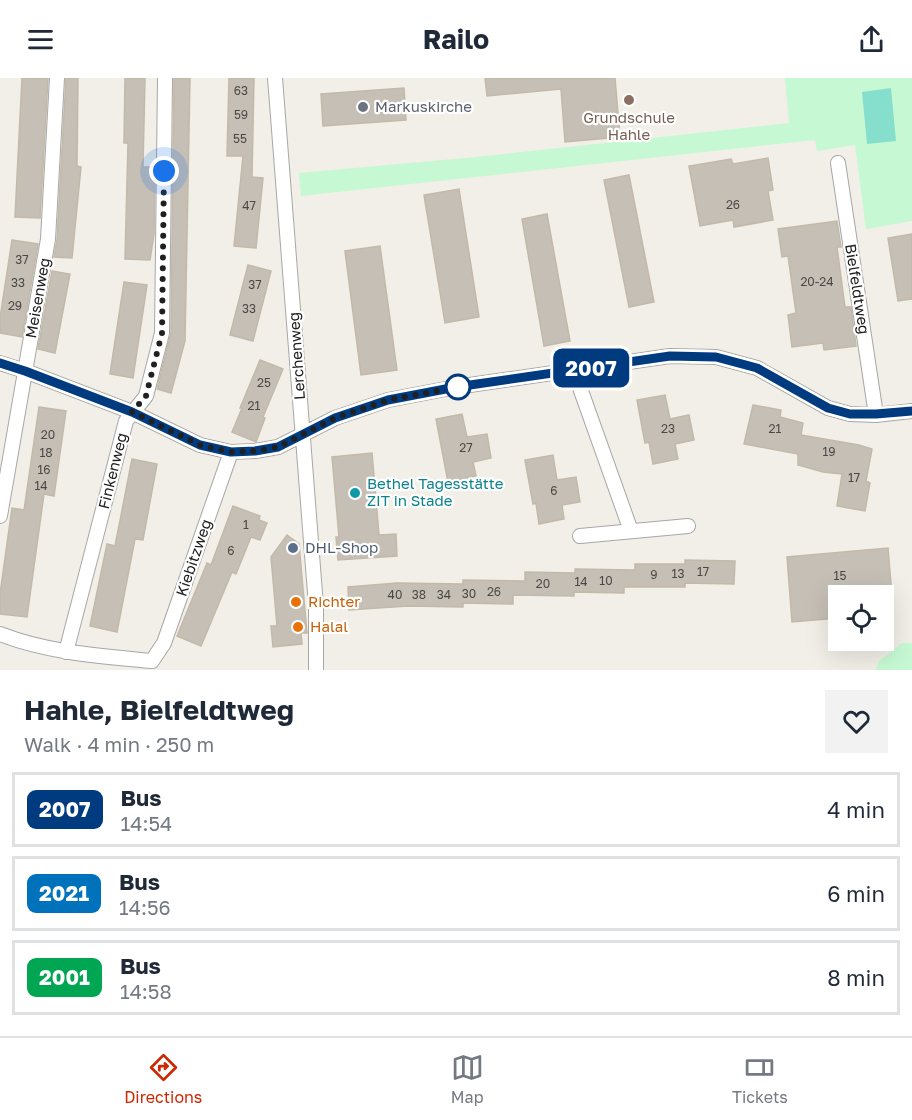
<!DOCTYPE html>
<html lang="en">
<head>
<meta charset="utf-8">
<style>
	:root { --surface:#fff; --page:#f2f2f3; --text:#1f2937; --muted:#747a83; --line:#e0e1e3; --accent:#cf2702 }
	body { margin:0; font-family:"Golos Text",sans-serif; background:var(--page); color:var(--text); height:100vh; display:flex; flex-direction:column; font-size:22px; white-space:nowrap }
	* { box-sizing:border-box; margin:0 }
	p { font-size:20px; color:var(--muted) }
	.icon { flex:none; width:33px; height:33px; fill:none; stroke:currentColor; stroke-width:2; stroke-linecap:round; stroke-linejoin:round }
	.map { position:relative; height:592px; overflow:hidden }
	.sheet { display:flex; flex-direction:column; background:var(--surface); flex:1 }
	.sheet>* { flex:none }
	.badge { padding:0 12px; border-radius:9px; font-size:21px; line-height:39px }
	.controls { position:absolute; left:828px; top:507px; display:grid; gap:12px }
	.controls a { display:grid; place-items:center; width:66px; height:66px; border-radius:0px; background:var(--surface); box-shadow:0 6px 24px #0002; font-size:30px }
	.you { position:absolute; width:30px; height:30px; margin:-15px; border:4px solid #fff; border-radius:50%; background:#1a73e8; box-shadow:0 0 0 9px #1a73e833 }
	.map>.badge { position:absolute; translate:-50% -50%; box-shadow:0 0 0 3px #fff }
	.round { display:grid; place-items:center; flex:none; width:63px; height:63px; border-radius:0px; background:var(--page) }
	.head { display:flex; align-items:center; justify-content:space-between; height:102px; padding:0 24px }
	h1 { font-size:28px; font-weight:700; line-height:45px }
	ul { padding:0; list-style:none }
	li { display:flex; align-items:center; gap:18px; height:75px; margin:0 12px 9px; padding:0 12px; border:3px solid var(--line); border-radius:0px }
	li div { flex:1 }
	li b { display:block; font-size:22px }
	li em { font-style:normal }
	li .badge { min-width:66px; font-weight:700; text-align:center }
	header { display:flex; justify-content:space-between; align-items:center; height:78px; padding:0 24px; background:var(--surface); font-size:27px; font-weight:700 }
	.tab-bar { display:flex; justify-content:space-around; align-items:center; height:84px; border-top:2px solid var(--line); background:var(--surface); font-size:16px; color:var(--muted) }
	.tab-bar a { display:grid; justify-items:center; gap:3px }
	.tab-bar .active { color:var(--accent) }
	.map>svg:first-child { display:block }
	.park { fill:#c6f9d3 }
	.pitch { fill:#86dfcc }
	.building { fill:#c6bfb6; stroke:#c3b9a9; stroke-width:1.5 }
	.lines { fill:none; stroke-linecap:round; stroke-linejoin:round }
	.street-casing { stroke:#a7a7a7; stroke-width:16 }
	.street { stroke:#fff; stroke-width:14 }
	.line-casing { stroke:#fff; stroke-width:14 }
	.line { stroke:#003b80; stroke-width:9 }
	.walk { stroke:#202020; stroke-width:6; stroke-dasharray:0 10.8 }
	.education-dot { fill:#8d6e63; stroke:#fff; stroke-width:2 }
	.worship-dot { fill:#6b7280; stroke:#fff; stroke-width:2 }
	.stop-dot { fill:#fff; stroke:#003b80; stroke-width:3 }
	.culture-dot { fill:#0f9aa8; stroke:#fff; stroke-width:2 }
	.service-dot { fill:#5c6f8a; stroke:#fff; stroke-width:2 }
	.food-dot { fill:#e8710a; stroke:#fff; stroke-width:2 }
	.labels { text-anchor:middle; stroke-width:4.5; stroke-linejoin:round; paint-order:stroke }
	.number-label { font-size:12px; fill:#4a4846 }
	.worship-label { font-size:15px; fill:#5b616d; stroke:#fff; text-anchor:start }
	.education-label { font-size:15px; fill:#785e54; stroke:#fff }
	.street-label { font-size:15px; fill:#202020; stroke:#fff }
	.culture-label { font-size:15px; fill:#0d838f; stroke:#fff; text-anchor:start }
	.service-label { font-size:15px; fill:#4e5e75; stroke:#fff; text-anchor:start }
	.food-label { font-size:15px; fill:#c56008; stroke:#fff; text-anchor:start }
</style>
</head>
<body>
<header><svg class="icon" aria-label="menu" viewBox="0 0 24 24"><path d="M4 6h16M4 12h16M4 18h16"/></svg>Railo<svg class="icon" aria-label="share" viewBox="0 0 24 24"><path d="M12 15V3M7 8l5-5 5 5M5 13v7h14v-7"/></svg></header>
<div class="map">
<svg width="912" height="592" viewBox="0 0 912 592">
	<rect width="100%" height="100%" fill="#f1efe7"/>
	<path class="park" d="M 785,0 L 912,0 L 912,143 L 866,151 L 855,67 L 817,73 L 815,62 L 301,118 L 299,95 L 476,79 L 789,45 Z
		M 902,565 L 912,565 L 912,592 L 876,592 L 879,583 Z"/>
	<path class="pitch" d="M 891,10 L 896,63 L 867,66 L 862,14 Z"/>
	<path class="building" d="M 22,0 L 48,0 L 40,140 L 15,139 Z
		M 66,0 L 78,0 L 77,88 L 81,89 L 72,180 L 54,179 L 57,162 Z
		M 125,0 L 145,0 L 143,89 L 155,89 L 154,156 L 150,182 L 125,181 L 128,65 L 124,65 Z
		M 174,0 L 190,0 L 185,263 L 171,315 L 157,311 L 171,255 Z
		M 229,0 L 254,0 L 252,99 L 263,100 L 256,170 L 234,168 L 243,78 L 227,78 Z
		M 485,0 L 615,0 L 620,59 L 565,64 L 561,11 L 487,18 Z
		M 404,10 L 406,42 L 323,48 L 321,16 Z
		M 768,80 L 773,112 L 768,113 L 773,142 L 734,149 L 733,142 L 700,148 L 689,88 L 731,81 L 733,86 Z
		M 629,97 L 654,224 L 629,229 L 604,102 Z
		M 459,111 L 479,239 L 445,245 L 424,117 Z
		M 547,136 L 570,263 L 544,268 L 522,141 Z
		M 837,143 L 841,169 L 837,169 L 845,229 L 851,229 L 856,268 L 824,272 L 823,265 L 792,269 L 788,237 L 796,235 L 788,178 L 782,179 L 778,151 Z
		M 912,156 L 912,221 L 898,223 L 888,160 Z
		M 12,162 L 38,166 L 22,259 L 0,255 L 0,240 Z
		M 380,168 L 397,292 L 361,297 L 345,173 Z
		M 248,187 L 271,193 L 253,263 L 230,257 Z
		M 52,193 L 70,196 L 55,275 L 38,271 Z
		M 124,204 L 147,207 L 133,300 L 110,296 Z
		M 260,282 L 283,291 L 263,339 L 265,340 L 256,364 L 232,354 L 242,330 L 240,330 Z
		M 665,317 L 670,341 L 689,337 L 694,362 L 675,366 L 678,381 L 653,386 L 649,364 L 645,365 L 637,322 Z
		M 753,327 L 781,332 L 780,339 L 803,345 L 801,357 L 859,367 L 872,371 L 866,403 L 870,405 L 865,433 L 837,428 L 842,396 L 823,394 L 798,387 L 798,376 L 744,366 Z
		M 39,329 L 66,333 L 54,418 L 44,416 L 27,539 L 0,536 L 0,516 L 12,430 L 24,432 Z
		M 462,336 L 467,359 L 487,356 L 491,380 L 473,384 L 476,398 L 448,404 L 436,341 Z
		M 372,375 L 379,457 L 396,456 L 397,478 L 338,482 L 336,459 L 339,459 L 332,379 Z
		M 553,377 L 557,402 L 576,399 L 580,424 L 562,427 L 564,441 L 539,446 L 536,425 L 533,426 L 525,382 Z
		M 132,381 L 157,386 L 143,462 L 135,461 L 117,554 L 90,548 L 107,466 L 115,468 Z
		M 233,428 L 260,438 L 259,442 L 267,445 L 260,462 L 251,459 L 236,496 L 232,494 L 201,568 L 177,558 L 207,485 L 211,487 Z
		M 287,457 L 299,466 L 307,555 L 301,555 L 302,566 L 273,569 L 271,548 L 277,548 L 271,479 Z
		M 888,470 L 892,518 L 838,518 L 838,540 L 792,544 L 787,479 Z
		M 685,482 L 735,483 L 734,506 L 685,505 L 685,509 L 624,509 L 624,515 L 574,514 L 574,518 L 513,517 L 513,526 L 463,525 L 463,529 L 408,528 L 349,532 L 348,509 L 397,505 L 463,506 L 463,502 L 525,503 L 525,494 L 575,495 L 575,491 L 635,492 L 635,486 L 685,486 Z"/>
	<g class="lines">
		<defs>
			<path id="street" d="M 275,0 L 316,528 L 316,592
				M 838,85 L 876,337
				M 0,285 L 25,293 L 132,334 L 200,367 L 231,374 L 255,373 L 278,369 L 335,340 L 388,322 L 456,309 L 670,278 L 716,279 L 757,290 L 828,330 L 850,336 L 876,337 L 912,333
				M 574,293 L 631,453
				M 0,438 L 48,161 L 57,0
				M 580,458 L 688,448
				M 0,556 C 49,575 100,578 152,583 L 164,565 L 231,374
				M 66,574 L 126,343 L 146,318 L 162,255 L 165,0"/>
		</defs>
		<use href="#street" class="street-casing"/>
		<use href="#street" class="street"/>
	</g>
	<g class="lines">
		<defs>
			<path id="line" d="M 0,285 L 25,293 L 132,334 L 200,367 L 231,374 L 255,373 L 278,369 L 335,340 L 388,322 L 456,309 L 670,278 L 716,279 L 757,290 L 828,330 L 850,336 L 876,336 L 912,333"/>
		</defs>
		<use href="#line" class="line-casing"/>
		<use href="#line" class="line"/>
		<path class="walk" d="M 164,93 L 162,255 L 146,318 L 132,334 L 200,367 L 231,374 L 255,373 L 278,369 L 335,340 L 388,322 L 458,309"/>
	</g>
	<circle class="education-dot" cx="629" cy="22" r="6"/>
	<circle class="worship-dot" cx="363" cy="29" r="6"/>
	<circle class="stop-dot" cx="458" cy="309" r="12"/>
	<circle class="culture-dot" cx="355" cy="415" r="6"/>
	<circle class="service-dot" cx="293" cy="470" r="6"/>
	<g class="food-dot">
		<circle cx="296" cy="524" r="6"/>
		<circle cx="298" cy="549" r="6"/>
	</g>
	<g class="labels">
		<g class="number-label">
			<text x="241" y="17">63</text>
			<text x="241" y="41">59</text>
			<text x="240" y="65">55</text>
			<text x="733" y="131">26</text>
			<text x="249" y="132">47</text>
			<text x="22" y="186">37</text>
			<text x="817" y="208">20-24</text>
			<text x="18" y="209">33</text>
			<text x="255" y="211">37</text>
			<text x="15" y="232">29</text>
			<text x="249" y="235">33</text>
			<text x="264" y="309">25</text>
			<text x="254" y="332">21</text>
			<text x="668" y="355">23</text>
			<text x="775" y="355">21</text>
			<text x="48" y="361">20</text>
			<text x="466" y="374">27</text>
			<text x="829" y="378">19</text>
			<text x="46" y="379">18</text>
			<text x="44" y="396">16</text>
			<text x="854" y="404">17</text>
			<text x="41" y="412">14</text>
			<text x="554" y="417">6</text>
			<text x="246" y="451">1</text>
			<text x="231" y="477">6</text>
			<text x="703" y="498">17</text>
			<text x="678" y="500">13</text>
			<text x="654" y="501">9</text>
			<text x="840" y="502">15</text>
			<text x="606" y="507">10</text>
			<text x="581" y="508">14</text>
			<text x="543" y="510">20</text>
			<text x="494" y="518">26</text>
			<text x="469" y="520">30</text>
			<text x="395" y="521">40</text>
			<text x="419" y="521">38</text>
			<text x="444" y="521">34</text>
		</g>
		<g class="worship-label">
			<text x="375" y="34">Markuskirche</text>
		</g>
		<g class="education-label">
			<text x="629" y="45">Grundschule<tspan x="629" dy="17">Hahle</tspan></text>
		</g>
		<g class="street-label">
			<text transform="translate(857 211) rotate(81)" y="5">Bielfeldtweg</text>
			<text transform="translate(38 220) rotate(-80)" y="5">Meisenweg</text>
			<text transform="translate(297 278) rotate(-94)" y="5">Lerchenweg</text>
			<text transform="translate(113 393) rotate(-76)" y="5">Finkenweg</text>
			<text transform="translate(194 480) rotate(-71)" y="5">Kiebitzweg</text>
		</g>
		<g class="culture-label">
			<text x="367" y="411">Bethel Tagesstätte<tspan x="367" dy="17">ZIT in Stade</tspan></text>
		</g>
		<g class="service-label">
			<text x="305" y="475">DHL-Shop</text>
		</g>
		<g class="food-label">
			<text x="308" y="529">Richter</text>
			<text x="310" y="554">Halal</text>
		</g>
	</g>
</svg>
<div class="controls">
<a><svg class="icon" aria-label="locate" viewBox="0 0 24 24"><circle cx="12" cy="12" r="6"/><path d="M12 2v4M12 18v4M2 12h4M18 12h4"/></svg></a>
</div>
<div class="you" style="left:164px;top:93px"></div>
<b class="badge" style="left:591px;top:290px;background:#003b80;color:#fff">2007</b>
</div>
<section class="sheet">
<div class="head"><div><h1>Hahle, Bielfeldtweg</h1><p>Walk · 4 min · 250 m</p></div><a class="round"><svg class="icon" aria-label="heart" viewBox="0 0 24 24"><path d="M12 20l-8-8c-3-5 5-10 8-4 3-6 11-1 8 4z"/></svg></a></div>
<ul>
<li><span class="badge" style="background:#003b80;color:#fff">2007</span><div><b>Bus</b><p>14:54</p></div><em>4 min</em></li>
<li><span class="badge" style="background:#0072bc;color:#fff">2021</span><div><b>Bus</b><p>14:56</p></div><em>6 min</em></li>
<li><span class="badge" style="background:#00a651;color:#fff">2001</span><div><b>Bus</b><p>14:58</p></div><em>8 min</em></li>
</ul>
</section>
<nav class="tab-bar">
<a class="active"><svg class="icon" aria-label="directions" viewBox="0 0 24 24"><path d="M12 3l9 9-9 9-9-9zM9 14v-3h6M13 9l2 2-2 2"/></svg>Directions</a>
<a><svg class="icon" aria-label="map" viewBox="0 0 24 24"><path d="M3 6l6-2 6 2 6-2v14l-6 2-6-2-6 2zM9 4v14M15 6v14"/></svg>Map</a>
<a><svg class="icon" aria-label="tickets" viewBox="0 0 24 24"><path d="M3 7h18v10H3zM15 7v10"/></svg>Tickets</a>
</nav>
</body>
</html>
